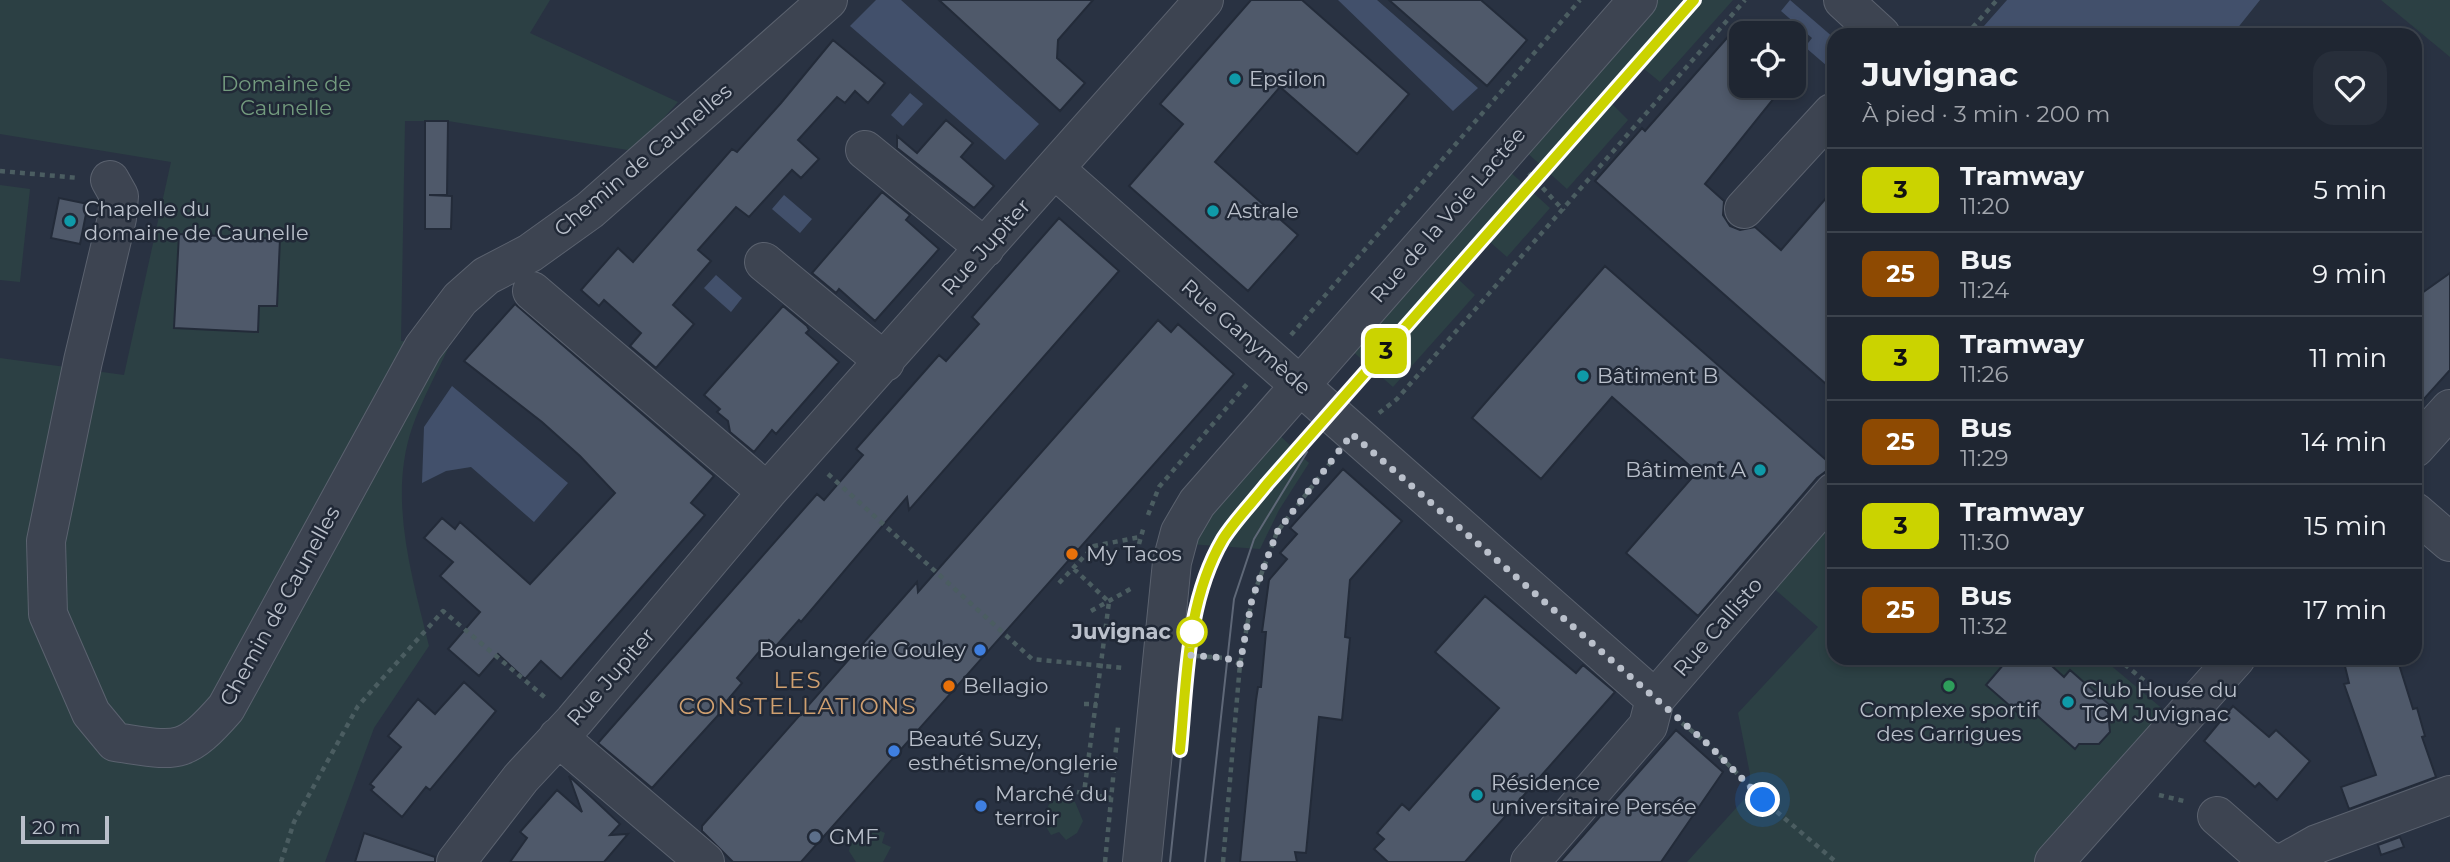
<!DOCTYPE html>
<html lang="fr">
<head>
<meta charset="utf-8">
<style>
	:root { --surface:#1f2632; --page:#272e3a; --text:#f1f3f6; --muted:#a1a5ac; --line:#3c434d }
	body { margin:0; font-family:Montserrat,sans-serif; background:var(--page); color:var(--text); height:100vh; display:flex; flex-direction:column; font-size:26px; white-space:nowrap }
	* { box-sizing:border-box; margin:0 }
	p { font-size:23px; color:var(--muted) }
	.icon { flex:none; width:38px; height:38px; fill:none; stroke:currentColor; stroke-width:2; stroke-linecap:round; stroke-linejoin:round }
	.map { position:relative; flex:1; overflow:hidden }
	.sheet { position:absolute; left:1827px; top:28px; width:595px; height:637px; display:flex; flex-direction:column; background:var(--surface); border-radius:21px; box-shadow:0 4px 10px #0003,0 0 0 2px var(--line) }
	.sheet>* { flex:none }
	.badge { padding:0 14px; border-radius:10px; font-size:24px; line-height:46px }
	.tools { position:absolute; left:1729px; top:21px; display:grid; gap:14px }
	.tools a { display:grid; place-items:center; width:77px; height:77px; border-radius:14px; background:var(--surface); box-shadow:0 4px 10px #0003,0 0 0 2px var(--line); font-size:35px }
	.scale { position:absolute; left:21px; bottom:18px; width:88px; box-sizing:border-box; padding-left:7px; border:4px solid #bac0cb; border-top:0; font-size:19px; line-height:24px; white-space:nowrap; color:#bac0cb; -webkit-text-stroke:5px #212937; paint-order:stroke }
	.you { position:absolute; width:35px; height:35px; margin:-18px; border:5px solid #fff; border-radius:50%; background:#1a73e8; box-shadow:0 0 0 10px #1a73e833 }
	.map>.badge { position:absolute; translate:-50% -50%; box-shadow:0 0 0 4px #fff }
	.round { display:grid; place-items:center; flex:none; width:74px; height:74px; border-radius:21px; background:var(--page) }
	.head { display:flex; align-items:center; justify-content:space-between; height:119px; padding:0 35px }
	h1 { font-size:33px; font-weight:700; line-height:52px }
	ul { padding:0; list-style:none }
	li { display:flex; align-items:center; gap:21px; height:84px; padding:0 35px; border-top:2px solid var(--line) }
	li div { flex:1 }
	li b { display:block; font-size:26px }
	li em { font-style:normal }
	li .badge { min-width:77px; font-weight:700; text-align:center }
	.map>svg:first-child { display:block }
	.green { fill:#2c4044 }
	.water { fill:#42506b }
	.building { fill:#4f596a; stroke:#232b39; stroke-width:2 }
	.lines { fill:none; stroke-linecap:round; stroke-linejoin:round }
	.minor-casing { stroke:#5b626f; stroke-width:40 }
	.path { stroke:#4b5d61; stroke-width:4.5; stroke-dasharray:5 5; stroke-linecap:butt }
	.minor { stroke:#3d4451; stroke-width:38 }
	.tram { stroke:#5f6878; stroke-width:2 }
	.line-casing { stroke:#fff; stroke-width:16 }
	.line { stroke:#cbd300; stroke-width:10 }
	.walk { stroke:#bac0cb; stroke-width:7; stroke-dasharray:0 12.6 }
	.culture-dot { fill:#0f9aa8; stroke:#212937; stroke-width:2.5 }
	.food-dot { fill:#e8710a; stroke:#212937; stroke-width:2.5 }
	.stop-dot { fill:#fff; stroke:#cbd300; stroke-width:3.5 }
	.shop-dot { fill:#3f7fe0; stroke:#212937; stroke-width:2.5 }
	.leisure-dot { fill:#2e9e5b; stroke:#212937; stroke-width:2.5 }
	.service-dot { fill:#5c6f8a; stroke:#212937; stroke-width:2.5 }
	.labels { text-anchor:middle; stroke-width:5; stroke-linejoin:round; paint-order:stroke }
	.poi-label { font-size:21px; fill:#bac0cb; stroke:#212937; text-anchor:start }
	.park-label { font-size:21px; fill:#739b7e; stroke:#212937 }
	.street-label { font-size:21px; fill:#bac0cb; stroke:#212937 }
	.stop-label { font-size:21px; font-weight:bold; fill:#bac0cb; stroke:#212937; text-anchor:end }
	.neighbourhood-label { font-size:23px; letter-spacing:2px; fill:#d0a070; stroke:#212937 }
</style>
</head>
<body>
<div class="map">
<svg width="2450" height="862" viewBox="0 0 2450 862">
	<rect width="100%" height="100%" fill="#293242"/>
	<path class="green" d="M 0,0 L 550,0 L 530,33 L 678,102 L 634,151 L 448,121 L 405,121 L 401,341 L 450,344 C 438,371 422,399 412,428 C 388,499 412,576 429,646 L 374,728 L 325,862 L 0,862 L 0,358 L 124,375 L 171,162 L 0,134 Z
		M 1655,0 L 1733,0 L 1660,82 L 1643,68 L 1612,104 L 1628,120 L 1567,189 L 1523,149 Z
		M 2381,0 L 2450,0 L 2450,57 Z
		M 1508,170 L 1550,208 L 1507,257 L 1490,242 L 1458,279 L 1475,295 L 1393,387 L 1350,349 Z
		M 0,185 L 30,189 L 20,282 L 0,280 Z
		M 1276,432 L 1309,463 L 1279,510 L 1260,549 L 1189,544 Z
		M 1834,511 L 1834,658 L 2102,658 L 2171,716 L 2064,862 L 1687,862 L 1748,795 L 1750,774 L 1738,713 L 1818,627 L 1771,586 Z
		M 1063,798 L 1075,802 L 1083,821 L 1077,833 L 1066,840 L 1059,832 L 1051,835 L 1042,820 L 1050,802 Z
		M 869,826 L 885,833 L 882,843 L 891,847 L 883,862 L 856,862 L 849,851 L 852,837 Z"/>
	<path class="water" d="M 876,0 L 901,0 L 1039,124 L 1005,160 L 850,26 Z
		M 1338,0 L 1377,0 L 1478,88 L 1453,111 Z
		M 1790,0 L 1834,38 L 1834,72 L 1805,47 L 1812,38 L 1781,11 Z
		M 2007,0 L 2260,0 L 2232,35 L 1976,35 Z
		M 910,93 L 923,104 L 903,126 L 891,115 Z
		M 784,195 L 812,219 L 800,233 L 772,209 Z
		M 716,275 L 742,298 L 731,312 L 704,288 Z
		M 452,386 L 568,483 L 534,522 L 471,467 L 446,471 L 422,483 L 424,427 Z"/>
	<path class="building" d="M 939,0 L 1093,0 L 1058,40 L 1057,58 L 1085,83 L 1060,111 Z
		M 1251,0 L 1302,0 L 1409,94 L 1357,154 L 1280,87 L 1215,162 L 1298,235 L 1248,291 L 1129,186 L 1183,124 L 1160,104 Z
		M 1389,0 L 1481,0 L 1527,40 L 1487,86 Z
		M 1741,22 L 1741,86 L 1761,86 L 1775,97 L 1705,184 L 1724,201 L 1723,215 L 1730,226 L 1740,230 L 1755,227 L 1781,250 L 1834,189 L 1834,391 L 1595,181 L 1642,128 L 1645,131 Z
		M 833,40 L 885,83 L 868,103 L 855,91 L 845,103 L 837,97 L 798,140 L 819,159 L 801,178 L 792,170 L 749,217 L 736,207 L 698,250 L 711,261 L 673,305 L 694,324 L 656,368 L 630,346 L 641,333 L 604,300 L 599,306 L 581,290 L 618,248 L 633,262 L 732,149 L 737,152 L 781,103 Z
		M 946,120 L 973,143 L 961,157 L 994,186 L 974,208 L 897,148 L 897,136 L 917,153 Z
		M 425,121 L 448,121 L 447,195 L 429,195 L 452,196 L 451,229 L 425,229 Z
		M 882,192 L 910,215 L 906,220 L 939,249 L 875,321 L 839,289 L 836,293 L 812,273 Z
		M 59,198 L 88,204 L 80,244 L 51,238 Z
		M 1059,218 L 1119,271 L 909,510 L 907,497 L 801,622 L 799,620 L 776,646 L 769,640 L 737,678 L 742,683 L 720,709 L 722,711 L 652,788 L 598,743 L 817,494 L 824,500 L 863,455 L 856,449 L 939,355 L 946,361 L 979,324 L 972,317 Z
		M 179,234 L 280,239 L 277,306 L 259,306 L 258,332 L 174,328 Z
		M 1605,266 L 1833,466 L 1817,478 L 1698,616 L 1626,553 L 1697,472 L 1612,397 L 1541,479 L 1472,418 Z
		M 2450,273 L 2450,370 L 2415,409 L 2415,298 Z
		M 515,304 L 714,476 L 691,503 L 705,515 L 561,679 L 541,661 L 525,679 L 498,654 L 479,676 L 448,649 L 480,612 L 440,576 L 453,562 L 424,538 L 442,518 L 455,529 L 460,522 L 530,584 L 615,493 L 580,456 L 542,422 L 464,361 Z
		M 783,306 L 807,326 L 809,330 L 806,333 L 839,362 L 776,434 L 772,430 L 754,452 L 730,432 L 728,421 L 717,412 L 720,409 L 704,395 Z
		M 1158,320 L 1171,332 L 1178,324 L 1234,374 L 801,862 L 733,862 L 702,831 L 702,826 L 917,582 L 918,592 Z
		M 1343,469 L 1402,521 L 1350,580 L 1345,637 L 1350,638 L 1342,720 L 1319,717 L 1306,853 L 1295,852 L 1297,862 L 1240,862 L 1256,700 L 1258,687 L 1261,687 L 1266,632 L 1262,632 L 1269,580 L 1287,559 L 1280,553 L 1297,534 L 1290,528 Z
		M 1485,596 L 1576,673 L 1583,665 L 1615,692 L 1465,862 L 1388,862 L 1374,849 L 1384,839 L 1377,833 L 1402,804 L 1409,810 L 1499,708 L 1435,652 Z
		M 2009,658 L 2043,658 L 2064,677 L 2070,670 L 2112,707 L 2108,712 L 2110,732 L 2099,744 L 2079,744 L 2075,749 L 2024,704 L 2017,712 L 1986,685 Z
		M 2343,658 L 2397,658 L 2413,709 L 2417,708 L 2425,736 L 2422,737 L 2436,777 L 2349,809 L 2341,787 L 2376,775 L 2344,684 L 2349,683 Z
		M 464,682 L 496,711 L 430,790 L 426,787 L 402,817 L 371,790 L 374,787 L 370,784 L 401,747 L 388,736 L 418,699 L 435,714 Z
		M 2233,706 L 2269,737 L 2276,730 L 2310,761 L 2277,800 L 2259,783 L 2255,787 L 2204,741 Z
		M 1676,730 L 1723,772 L 1661,862 L 1560,862 Z
		M 569,776 L 620,824 L 610,835 L 628,834 L 604,862 L 510,862 L 527,838 L 520,832 L 557,790 L 582,812 Z
		M 364,833 L 435,857 L 435,862 L 355,862 Z
		M 2400,837 L 2404,847 L 2381,855 L 2378,845 Z"/>
	<g class="lines">
		<defs>
			<path id="minor" d="M 1843,0 L 1881,35
				M 865,150 L 985,248
				M 1056,170 L 1655,699
				M 110,180 L 119,196 L 117,218 L 83,361 L 46,541 L 48,614 L 91,713 L 115,742 C 177,751 183,757 226,708 L 423,348 L 460,299 L 486,276 L 530,253 L 590,210 L 828,0
				M 1744,209 L 1832,113 L 1834,115
				M 764,262 L 885,362
				M 532,291 L 767,492
				M 2415,448 L 2450,409
				M 2415,512 L 2450,542
				M 558,737 L 705,862
				M 2217,816 L 2267,860 L 2274,862
				M 456,862 L 521,778 L 574,721 L 767,492 L 1204,0
				M 1142,862 L 1172,562 L 1180,532 L 1197,503 L 1638,0
				M 1530,862 L 1648,726 L 1655,699 L 1834,492
				M 2054,862 L 2236,658
				M 2285,862 L 2317,844 L 2450,795"/>
		</defs>
		<use href="#minor" class="minor-casing"/>
		<path class="path" d="M 1966,35 L 1997,0
			M 0,171 L 79,178
			M 1529,173 L 1564,211
			M 1291,335 L 1580,0
			M 1379,413 L 1397,399 L 1745,0
			M 828,474 L 1032,659 L 1124,668
			M 1148,515 L 1159,487 L 1248,383
			M 1139,544 L 1144,526
			M 1074,569 L 1109,602 L 1084,793
			M 1059,583 L 1094,546 L 1140,537
			M 1091,611 L 1134,587
			M 1197,656 L 1226,658 L 1240,664
			M 2117,658 L 2159,693
			M 1084,704 L 1097,704
			M 1682,723 L 1710,746 L 1763,800 L 1836,862
			M 1077,792 L 1111,798
			M 2159,795 L 2188,802
			M 281,862 L 294,822 L 358,706 L 443,611 L 548,700
			M 1105,862 L 1118,727
			M 1223,862 L 1240,664 L 1252,599 L 1277,532 L 1334,458"/>
		<use href="#minor" class="minor"/>
		<path class="tram" d="M 1170,862 L 1197,603 C 1214,551 1233,526 1267,484 L 1693,0
			M 1205,862 L 1234,599 L 1254,539 L 1307,452"/>
	</g>
	<g class="lines">
		<defs>
			<path id="line" d="M 1180,750 C 1187,679 1186,602 1223,539 C 1235,520 1253,502 1267,484 L 1694,0"/>
		</defs>
		<use href="#line" class="line-casing"/>
		<use href="#line" class="line"/>
		<path class="walk" d="M 1192,632 L 1189,655 L 1226,658 L 1240,664 L 1252,599 L 1277,532 L 1352,434 L 1710,746 L 1763,800"/>
	</g>
	<g class="culture-dot">
		<circle cx="1235" cy="79" r="7"/>
		<circle cx="1213" cy="211" r="7"/>
		<circle cx="70" cy="221" r="7"/>
		<circle cx="1583" cy="376" r="7"/>
		<circle cx="1760" cy="470" r="7"/>
		<circle cx="2068" cy="702" r="7"/>
		<circle cx="1477" cy="795" r="7"/>
	</g>
	<g class="food-dot">
		<circle cx="1072" cy="554" r="7"/>
		<circle cx="949" cy="686" r="7"/>
	</g>
	<circle class="stop-dot" cx="1192" cy="632" r="14"/>
	<g class="shop-dot">
		<circle cx="980" cy="650" r="7"/>
		<circle cx="894" cy="751" r="7"/>
		<circle cx="981" cy="806" r="7"/>
	</g>
	<circle class="leisure-dot" cx="1949" cy="686" r="7"/>
	<circle class="service-dot" cx="815" cy="837" r="7"/>
	<g class="labels">
		<g class="poi-label">
			<text x="1249" y="86">Epsilon</text>
			<text x="84" y="216">Chapelle du<tspan x="84" dy="24">domaine de Caunelle</tspan></text>
			<text x="1227" y="218">Astrale</text>
			<text x="1597" y="383">Bâtiment B</text>
			<text x="1746" y="477" text-anchor="end">Bâtiment A</text>
			<text x="1086" y="561">My Tacos</text>
			<text x="966" y="657" text-anchor="end">Boulangerie Gouley</text>
			<text x="963" y="693">Bellagio</text>
			<text x="2082" y="697">Club House du<tspan x="2082" dy="24">TCM Juvignac</tspan></text>
			<text x="1949" y="717" text-anchor="middle">Complexe sportif<tspan x="1949" dy="24">des Garrigues</tspan></text>
			<text x="908" y="746">Beauté Suzy,<tspan x="908" dy="24">esthétisme/onglerie</tspan></text>
			<text x="1491" y="790">Résidence<tspan x="1491" dy="24">universitaire Persée</tspan></text>
			<text x="995" y="801">Marché du<tspan x="995" dy="24">terroir</tspan></text>
			<text x="829" y="844">GMF</text>
		</g>
		<g class="park-label">
			<text x="286" y="91">Domaine de<tspan x="286" dy="24">Caunelle</tspan></text>
		</g>
		<g class="street-label">
			<text transform="translate(643 160) rotate(-40)" y="7">Chemin de Caunelles</text>
			<text transform="translate(1448 215) rotate(-49)" y="7">Rue de la Voie Lactée</text>
			<text transform="translate(986 247) rotate(-48)" y="7">Rue Jupiter</text>
			<text transform="translate(1246 337) rotate(41)" y="7">Rue Ganymède</text>
			<text transform="translate(280 606) rotate(-61)" y="7">Chemin de Caunelles</text>
			<text transform="translate(1718 627) rotate(-49)" y="7">Rue Callisto</text>
			<text transform="translate(611 677) rotate(-49)" y="7">Rue Jupiter</text>
		</g>
		<g class="stop-label">
			<text x="1171" y="639">Juvignac</text>
		</g>
		<g class="neighbourhood-label">
			<text x="798" y="688">LES<tspan x="798" dy="26">CONSTELLATIONS</tspan></text>
		</g>
	</g>
</svg>
<div class="tools">
<a><svg class="icon" aria-label="locate" viewBox="0 0 24 24"><circle cx="12" cy="12" r="6"/><path d="M12 2v4M12 18v4M2 12h4M18 12h4"/></svg></a>
</div>
<div class="scale">20 m</div>
<div class="you" style="left:1763px;top:800px"></div>
<b class="badge" style="left:1386px;top:351px;background:#cbd300;color:#111">3</b>
<section class="sheet">
<div class="head"><div><h1>Juvignac</h1><p>À pied · 3 min · 200 m</p></div><a class="round"><svg class="icon" aria-label="heart" viewBox="0 0 24 24"><path d="M12 20l-8-8c-3-5 5-10 8-4 3-6 11-1 8 4z"/></svg></a></div>
<ul>
<li><span class="badge" style="background:#cbd300;color:#111">3</span><div><b>Tramway</b><p>11:20</p></div><em>5 min</em></li>
<li><span class="badge" style="background:#8e4a02;color:#fff">25</span><div><b>Bus</b><p>11:24</p></div><em>9 min</em></li>
<li><span class="badge" style="background:#cbd300;color:#111">3</span><div><b>Tramway</b><p>11:26</p></div><em>11 min</em></li>
<li><span class="badge" style="background:#8e4a02;color:#fff">25</span><div><b>Bus</b><p>11:29</p></div><em>14 min</em></li>
<li><span class="badge" style="background:#cbd300;color:#111">3</span><div><b>Tramway</b><p>11:30</p></div><em>15 min</em></li>
<li><span class="badge" style="background:#8e4a02;color:#fff">25</span><div><b>Bus</b><p>11:32</p></div><em>17 min</em></li>
</ul>
</section>
</div>
</body>
</html>
